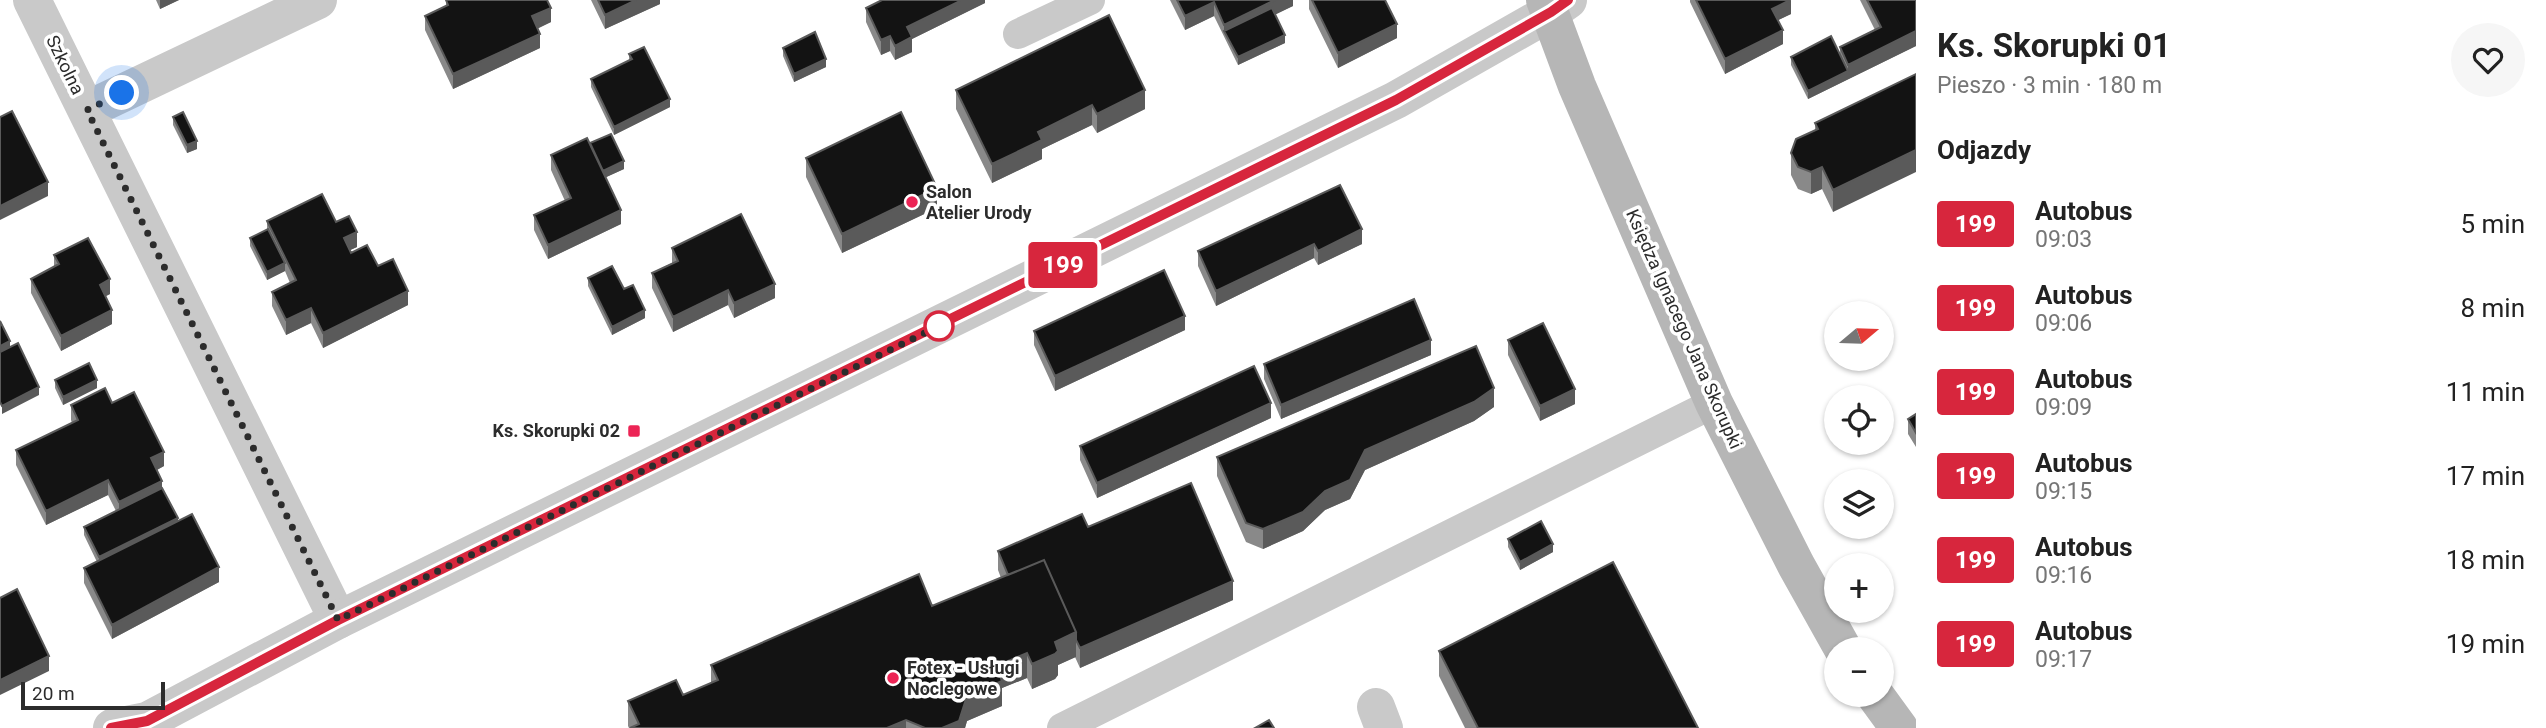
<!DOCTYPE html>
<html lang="pl">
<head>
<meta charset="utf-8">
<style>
	:root { --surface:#fff; --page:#f6f6f6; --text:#222; --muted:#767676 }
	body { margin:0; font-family:Roboto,sans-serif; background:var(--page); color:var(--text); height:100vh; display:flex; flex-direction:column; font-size:26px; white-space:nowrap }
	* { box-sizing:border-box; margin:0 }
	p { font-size:23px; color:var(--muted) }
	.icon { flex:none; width:38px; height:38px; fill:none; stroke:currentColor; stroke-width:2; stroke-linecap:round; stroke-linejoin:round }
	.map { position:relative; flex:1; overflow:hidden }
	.details { display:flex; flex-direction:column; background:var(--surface); width:630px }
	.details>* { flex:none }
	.badge { padding:0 14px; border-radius:5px; font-size:24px; line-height:46px }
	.needle { width:46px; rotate:71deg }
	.buttons { position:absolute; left:1824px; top:301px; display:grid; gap:14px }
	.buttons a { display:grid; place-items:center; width:70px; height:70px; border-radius:50%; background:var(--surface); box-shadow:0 2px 5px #0004; font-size:35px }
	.scale { position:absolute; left:21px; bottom:18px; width:144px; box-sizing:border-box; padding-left:7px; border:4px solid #2c2c2c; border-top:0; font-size:19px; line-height:24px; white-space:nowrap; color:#2c2c2c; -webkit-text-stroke:5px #fff; paint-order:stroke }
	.you { position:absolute; width:35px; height:35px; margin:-18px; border:5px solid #fff; border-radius:50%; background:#1a73e8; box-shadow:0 0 0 10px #1a73e833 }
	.map>.badge { position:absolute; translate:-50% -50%; box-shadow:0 0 0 4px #fff }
	h2 { padding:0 21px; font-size:26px; line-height:63px }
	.round { display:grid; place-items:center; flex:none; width:74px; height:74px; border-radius:37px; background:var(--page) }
	.headline { display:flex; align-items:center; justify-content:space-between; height:119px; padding:0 21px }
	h1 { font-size:33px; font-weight:700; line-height:52px }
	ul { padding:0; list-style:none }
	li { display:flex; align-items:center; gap:21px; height:84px; padding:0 21px }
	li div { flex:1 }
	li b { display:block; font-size:26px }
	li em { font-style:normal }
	li .badge { min-width:77px; font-weight:700; text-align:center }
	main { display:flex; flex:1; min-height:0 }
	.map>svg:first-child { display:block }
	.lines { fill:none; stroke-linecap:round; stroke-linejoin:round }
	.service { stroke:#c9c9c9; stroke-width:30 }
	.minor { stroke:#c9c9c9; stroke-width:38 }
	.tertiary { stroke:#c9c9c9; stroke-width:38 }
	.secondary { stroke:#b6b6b6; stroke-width:38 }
	.wall { fill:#898989 }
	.shaded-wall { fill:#5a5a5a }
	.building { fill:#131313; stroke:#5a5a5a; stroke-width:2 }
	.line-casing { stroke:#fff; stroke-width:16 }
	.line { stroke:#d7263d; stroke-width:10 }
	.walk { stroke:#2c2c2c; stroke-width:7; stroke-dasharray:0 12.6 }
	.poi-dot { fill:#ec2455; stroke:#fff; stroke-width:2.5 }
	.stop-dot { fill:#fff; stroke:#d7263d; stroke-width:3.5 }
	.labels { text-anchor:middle; stroke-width:7; stroke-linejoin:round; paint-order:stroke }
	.street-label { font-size:18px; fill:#2c2c2c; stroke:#fff }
	.poi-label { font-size:18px; font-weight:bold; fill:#2c2c2c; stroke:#fff; text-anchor:start }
</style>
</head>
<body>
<main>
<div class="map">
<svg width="1916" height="728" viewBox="0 0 1916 728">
	<rect width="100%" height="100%" fill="#fff"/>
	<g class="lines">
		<path class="service" d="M 1018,34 L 1090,0
			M 1062,728 L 1714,403"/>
		<path class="minor" d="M 32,0 L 338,620
			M 87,110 L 318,0
			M 1376,707 L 1384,728"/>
		<path class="tertiary" d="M 112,728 L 147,721 L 338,620 L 1396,100 L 1551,12 L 1568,0"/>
		<path class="secondary" d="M 1545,0 L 1577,86 L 1714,403 L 1796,565 L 1843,649
			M 1875,695 L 1899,728"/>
	</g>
	<path class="wall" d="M 156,0 L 179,0 L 160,9 Z
		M 446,0 L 551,22 L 537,29 L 540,48 L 453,89 L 425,30 L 425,16 L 446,6 Z
		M 591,0 L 660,0 L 660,4 L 605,29 Z
		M 985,0 L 985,3 L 912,39 L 912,52 L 895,60 L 890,51 L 881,55 L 866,22 L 866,8 Z
		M 1170,0 L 1293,0 L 1293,6 L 1275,14 L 1285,43 L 1238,65 L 1214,16 L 1185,30 Z
		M 1309,0 L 1385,0 L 1397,38 L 1338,68 L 1309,9 Z
		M 1690,0 L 1791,0 L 1791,14 L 1778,20 L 1783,44 L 1725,74 L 1690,2 Z
		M 1860,0 L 1916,0 L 1916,46 L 1808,99 L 1791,65 L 1791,57 L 1840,53 L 1840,47 L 1875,30 Z
		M 783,48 L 826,67 L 794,82 L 783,56 Z
		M 629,54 L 670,107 L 614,135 L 591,87 L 591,79 L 629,61 Z
		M 1916,74 L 1833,212 L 1822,189 L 1811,194 L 1798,189 L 1791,175 L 1791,153 L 1815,130 L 1815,123 Z
		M 956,90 L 1145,109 L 1097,133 L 1092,125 L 1042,149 L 1042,159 L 992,183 L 956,109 Z
		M 173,117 L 197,149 L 187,153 L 173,125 Z
		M 590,143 L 624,169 L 606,177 L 621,224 L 548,259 L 534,230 L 534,215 L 565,201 L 551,170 L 551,155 Z
		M 806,158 L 937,208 L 842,253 L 806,177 Z
		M 1340,185 L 1362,244 L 1318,265 L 1314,258 L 1216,306 L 1198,266 L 1198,251 Z
		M 267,221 L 336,222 L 357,247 L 350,250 L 351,253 L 378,266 L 408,305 L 323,348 L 311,323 L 286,335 L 272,306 L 272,292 L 290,283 L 285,271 L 267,280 L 250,246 L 250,238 L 267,230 Z
		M 672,248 L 775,298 L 734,318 L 728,305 L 673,332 L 652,288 L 652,273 L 672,263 Z
		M 54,255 L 110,294 L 106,296 L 112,324 L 61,351 L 31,293 L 31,279 L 54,267 Z
		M 588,278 L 624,289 L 645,318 L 612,335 L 588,286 Z
		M 1185,330 L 1055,391 L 1034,345 L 1034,331 Z
		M 1508,340 L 1575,404 L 1540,421 L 1508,355 Z
		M 1431,355 L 1281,419 L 1264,379 L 1264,364 Z
		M 55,380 L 97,388 L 63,405 L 55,388 Z
		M 112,403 L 164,466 L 157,470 L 162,488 L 178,522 L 219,582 L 112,639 L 84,583 L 84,568 L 97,562 L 84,535 L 84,527 L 116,511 L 108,495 L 46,525 L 16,465 L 16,450 L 72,423 L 71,420 L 71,405 Z
		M 1494,407 L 1474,421 L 1365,470 L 1350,499 L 1325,510 L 1303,531 L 1263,549 L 1246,542 L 1217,476 L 1217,457 Z
		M 1916,414 L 1916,447 L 1908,434 L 1908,419 Z
		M 1271,418 L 1097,498 L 1080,460 L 1080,446 Z
		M 1088,527 L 1233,600 L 1080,668 L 1075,657 L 1058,665 L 1058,675 L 1055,679 L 1032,689 L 1027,678 L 1002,688 L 1002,706 L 967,721 L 965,728 L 629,728 L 628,726 L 628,701 L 683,695 L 711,683 L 711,665 L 932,606 L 1001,578 L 998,570 L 998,551 Z
		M 1508,539 L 1553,552 L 1520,570 L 1508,547 Z
		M 1439,651 L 1698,728 L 1465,728 L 1439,676 Z"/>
	<path class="shaded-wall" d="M 160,0 L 179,0 L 160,9 Z
		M 636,0 L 660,0 L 660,4 L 605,29 L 605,15 Z
		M 962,0 L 985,0 L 985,3 L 912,39 L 912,52 L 895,60 L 895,46 L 907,27 Z
		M 1275,0 L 1293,0 L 1293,6 L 1228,38 L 1224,31 L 1224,25 Z
		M 1791,0 L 1791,14 L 1772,23 L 1772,9 Z
		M 1214,2 L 1214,16 L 1185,30 L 1185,16 Z
		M 551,8 L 551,22 L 532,31 L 532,16 Z
		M 1397,24 L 1397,38 L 1338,68 L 1338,53 Z
		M 1783,30 L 1783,44 L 1725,74 L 1725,59 Z
		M 1916,31 L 1916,46 L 1808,99 L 1808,91 L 1848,71 L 1848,65 Z
		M 540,34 L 540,48 L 453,89 L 453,74 Z
		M 1285,35 L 1285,43 L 1238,65 L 1238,57 Z
		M 890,36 L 890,51 L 881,55 L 881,40 Z
		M 826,59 L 826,67 L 794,82 L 794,74 Z
		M 1145,90 L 1145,109 L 1097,133 L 1097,114 Z
		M 670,99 L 670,107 L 614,135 L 614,127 Z
		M 1092,105 L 1092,125 L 1042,149 L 1042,159 L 992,183 L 992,164 L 1038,132 Z
		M 197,141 L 197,149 L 187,153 L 187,145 Z
		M 1916,150 L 1916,172 L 1833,212 L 1833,190 Z
		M 624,161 L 624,169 L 600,180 L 600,172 Z
		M 1822,167 L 1822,189 L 1811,194 L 1811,172 Z
		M 48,182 L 48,196 L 0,220 L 0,206 Z
		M 937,188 L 937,208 L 842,253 L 842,234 Z
		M 621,210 L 621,224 L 548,259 L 548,245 Z
		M 1362,229 L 1362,244 L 1318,265 L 1318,251 Z
		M 357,232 L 357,247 L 344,253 L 344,238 Z
		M 1314,244 L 1314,258 L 1216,306 L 1216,291 Z
		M 285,263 L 285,271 L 267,280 L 267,272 Z
		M 110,279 L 110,294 L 100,299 L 100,285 Z
		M 775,284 L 775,298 L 734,318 L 734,303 Z
		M 728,290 L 728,305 L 673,332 L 673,317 Z
		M 408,291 L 408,305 L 323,348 L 323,333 Z
		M 311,308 L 311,323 L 286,335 L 286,320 Z
		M 112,310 L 112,324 L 61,351 L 61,336 Z
		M 645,310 L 645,318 L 612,335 L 612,327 Z
		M 1185,316 L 1185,330 L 1055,391 L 1055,376 Z
		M 1431,340 L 1431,355 L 1281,419 L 1281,405 Z
		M 10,341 L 10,356 L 0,361 L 0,346 Z
		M 97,380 L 97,388 L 63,405 L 63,397 Z
		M 39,387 L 39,395 L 2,414 L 2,406 Z
		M 1494,388 L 1494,407 L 1474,421 L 1365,470 L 1350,499 L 1325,510 L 1303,531 L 1263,549 L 1263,529 L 1365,450 Z
		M 1575,389 L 1575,404 L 1540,421 L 1540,406 Z
		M 1271,403 L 1271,418 L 1097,498 L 1097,483 Z
		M 164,452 L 164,466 L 151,473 L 151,458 Z
		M 108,480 L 108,495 L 46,525 L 46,511 Z
		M 162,481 L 162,496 L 119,517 L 119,502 Z
		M 178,518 L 178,526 L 99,565 L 99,557 Z
		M 1553,544 L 1553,552 L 1520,570 L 1520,562 Z
		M 219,567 L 219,582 L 112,639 L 112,625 Z
		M 1233,581 L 1233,600 L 1080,668 L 1080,648 Z
		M 1076,632 L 1076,657 L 1058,665 L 1058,675 L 1055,679 L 1032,689 L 1032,664 L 1055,642 Z
		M 1027,653 L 1027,678 L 1002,688 L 1002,706 L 967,721 L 965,728 L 942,728 L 967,696 L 996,666 Z
		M 49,656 L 49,671 L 0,695 L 0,680 Z
		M 906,720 L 906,728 L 887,728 Z"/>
	<path class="building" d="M 446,0 L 547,0 L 551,8 L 532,16 L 540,34 L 453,74 L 425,16 L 448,5 Z
		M 598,0 L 636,0 L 605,15 Z
		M 882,0 L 962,0 L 907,27 L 912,37 L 895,46 L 890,36 L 881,40 L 866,8 Z
		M 1177,0 L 1275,0 L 1224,25 L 1214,2 L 1185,16 Z
		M 1312,0 L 1385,0 L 1397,24 L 1338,53 Z
		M 1696,0 L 1790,0 L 1772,9 L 1783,30 L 1725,59 Z
		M 1867,0 L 1916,0 L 1916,31 L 1848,65 L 1840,47 L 1881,27 Z
		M 1272,8 L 1285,35 L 1238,57 L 1224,31 Z
		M 1109,15 L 1145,90 L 1097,114 L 1092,105 L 1038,132 L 1042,140 L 992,164 L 956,90 Z
		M 815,32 L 826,59 L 794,74 L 783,48 Z
		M 1831,36 L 1848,71 L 1808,91 L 1791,57 Z
		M 644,47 L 670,99 L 614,127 L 591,79 L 632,59 L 629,54 Z
		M 1916,74 L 1916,150 L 1833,190 L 1822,167 L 1811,172 L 1798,167 L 1791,153 L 1796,139 L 1818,129 L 1815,123 Z
		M 12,111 L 48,182 L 0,206 L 0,117 Z
		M 183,112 L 197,141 L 187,145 L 173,117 Z
		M 901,112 L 937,188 L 842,234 L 806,158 Z
		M 611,134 L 624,161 L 603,171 L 590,143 Z
		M 587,138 L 621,210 L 548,245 L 534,215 L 571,198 L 551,155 Z
		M 1340,185 L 1362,229 L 1318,251 L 1314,244 L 1216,291 L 1198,251 Z
		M 322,194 L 336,222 L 349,216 L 357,232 L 344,238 L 351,253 L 367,245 L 378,266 L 393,259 L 408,291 L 323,333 L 311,308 L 286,320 L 272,292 L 296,280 L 267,221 Z
		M 741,214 L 775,284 L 734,303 L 728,290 L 673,317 L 652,273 L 678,261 L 672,248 Z
		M 268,229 L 285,263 L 267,272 L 250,238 Z
		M 88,238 L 110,279 L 100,285 L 112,310 L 61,336 L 31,279 L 59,264 L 54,255 Z
		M 612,266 L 624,289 L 633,285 L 645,310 L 612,327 L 588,278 Z
		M 1164,270 L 1185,316 L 1055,376 L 1034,331 Z
		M 1414,299 L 1431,340 L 1281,405 L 1264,364 Z
		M 0,321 L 10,341 L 0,346 Z
		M 1543,323 L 1575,389 L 1540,406 L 1508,340 Z
		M 18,343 L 39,387 L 2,406 L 0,402 L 0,352 Z
		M 1476,346 L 1494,388 L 1474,402 L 1365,450 L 1350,480 L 1325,491 L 1303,512 L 1263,529 L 1246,523 L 1217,457 Z
		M 89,363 L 97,380 L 63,397 L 55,380 Z
		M 1254,366 L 1271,403 L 1097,483 L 1080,446 Z
		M 105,388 L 112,403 L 134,392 L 164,452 L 151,458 L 162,481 L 119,502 L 108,480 L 46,511 L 16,450 L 78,420 L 71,405 Z
		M 1916,414 L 1916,433 L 1908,419 Z
		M 1191,483 L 1233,581 L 1080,648 L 1076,640 L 1076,632 L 1044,560 L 1008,575 L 998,551 L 1082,514 L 1088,527 Z
		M 162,488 L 178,518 L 99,557 L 84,527 Z
		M 192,514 L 219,567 L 112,625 L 84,568 Z
		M 1541,521 L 1553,544 L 1520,562 L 1508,539 Z
		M 1044,560 L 1076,632 L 1055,642 L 1058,651 L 1055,654 L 1032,664 L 1027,653 L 996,666 L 1002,681 L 967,696 L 959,721 L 942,728 L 925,728 L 906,720 L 887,728 L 630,728 L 639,724 L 628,701 L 676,680 L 683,695 L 718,680 L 711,665 L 919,574 L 932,606 Z
		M 1613,562 L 1698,728 L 1478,728 L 1439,651 Z
		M 17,589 L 49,656 L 0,680 L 0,598 Z
		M 1269,720 L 1274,728 L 1255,728 Z"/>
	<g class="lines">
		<defs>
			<path id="line" d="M 111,728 L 147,721 L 338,620 L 1396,100 L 1551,12 L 1568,0"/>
		</defs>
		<use href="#line" class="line-casing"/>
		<use href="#line" class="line"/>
		<path class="walk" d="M 122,93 L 87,110 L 338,620 L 939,326"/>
	</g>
	<g class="poi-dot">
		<circle cx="912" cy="202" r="7"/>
		<rect x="627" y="424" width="14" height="14" rx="3.5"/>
		<circle cx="893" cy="678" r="7"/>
	</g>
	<circle class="stop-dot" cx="939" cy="326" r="14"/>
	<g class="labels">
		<g class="street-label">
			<text transform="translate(65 65) rotate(64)" y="6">Szkolna</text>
			<text transform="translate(1684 329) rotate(66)" y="6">Księdza Ignacego Jana Skorupki</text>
		</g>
		<g class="poi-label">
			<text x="926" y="198">Salon<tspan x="926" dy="21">Atelier Urody</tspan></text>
			<text x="620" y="437" text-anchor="end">Ks. Skorupki 02</text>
			<text x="907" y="674">Fotex - Usługi<tspan x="907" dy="21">Noclegowe</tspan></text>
		</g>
	</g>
</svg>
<div class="buttons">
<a><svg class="needle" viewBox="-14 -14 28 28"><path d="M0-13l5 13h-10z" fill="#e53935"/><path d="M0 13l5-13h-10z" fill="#767676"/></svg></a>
<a><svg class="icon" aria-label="locate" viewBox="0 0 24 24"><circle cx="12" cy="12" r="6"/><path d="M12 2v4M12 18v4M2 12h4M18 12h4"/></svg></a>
<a><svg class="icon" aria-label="layers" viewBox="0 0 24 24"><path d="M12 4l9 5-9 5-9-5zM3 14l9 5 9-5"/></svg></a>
<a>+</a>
<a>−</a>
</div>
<div class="scale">20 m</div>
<div class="you" style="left:122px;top:93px"></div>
<b class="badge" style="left:1063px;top:265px;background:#d7263d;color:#fff">199</b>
</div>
<section class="details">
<div class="headline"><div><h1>Ks. Skorupki 01</h1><p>Pieszo · 3 min · 180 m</p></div><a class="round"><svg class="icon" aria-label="heart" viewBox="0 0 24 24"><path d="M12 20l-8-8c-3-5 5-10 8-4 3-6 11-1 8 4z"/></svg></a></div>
<h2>Odjazdy</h2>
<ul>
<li><span class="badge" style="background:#d7263d;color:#fff">199</span><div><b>Autobus</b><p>09:03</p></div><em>5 min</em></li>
<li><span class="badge" style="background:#d7263d;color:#fff">199</span><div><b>Autobus</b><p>09:06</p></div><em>8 min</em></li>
<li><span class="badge" style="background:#d7263d;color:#fff">199</span><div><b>Autobus</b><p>09:09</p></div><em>11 min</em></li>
<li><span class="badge" style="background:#d7263d;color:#fff">199</span><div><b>Autobus</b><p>09:15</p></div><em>17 min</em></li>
<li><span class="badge" style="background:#d7263d;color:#fff">199</span><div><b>Autobus</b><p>09:16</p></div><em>18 min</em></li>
<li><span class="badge" style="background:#d7263d;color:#fff">199</span><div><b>Autobus</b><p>09:17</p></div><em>19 min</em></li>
</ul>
</section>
</main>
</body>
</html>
